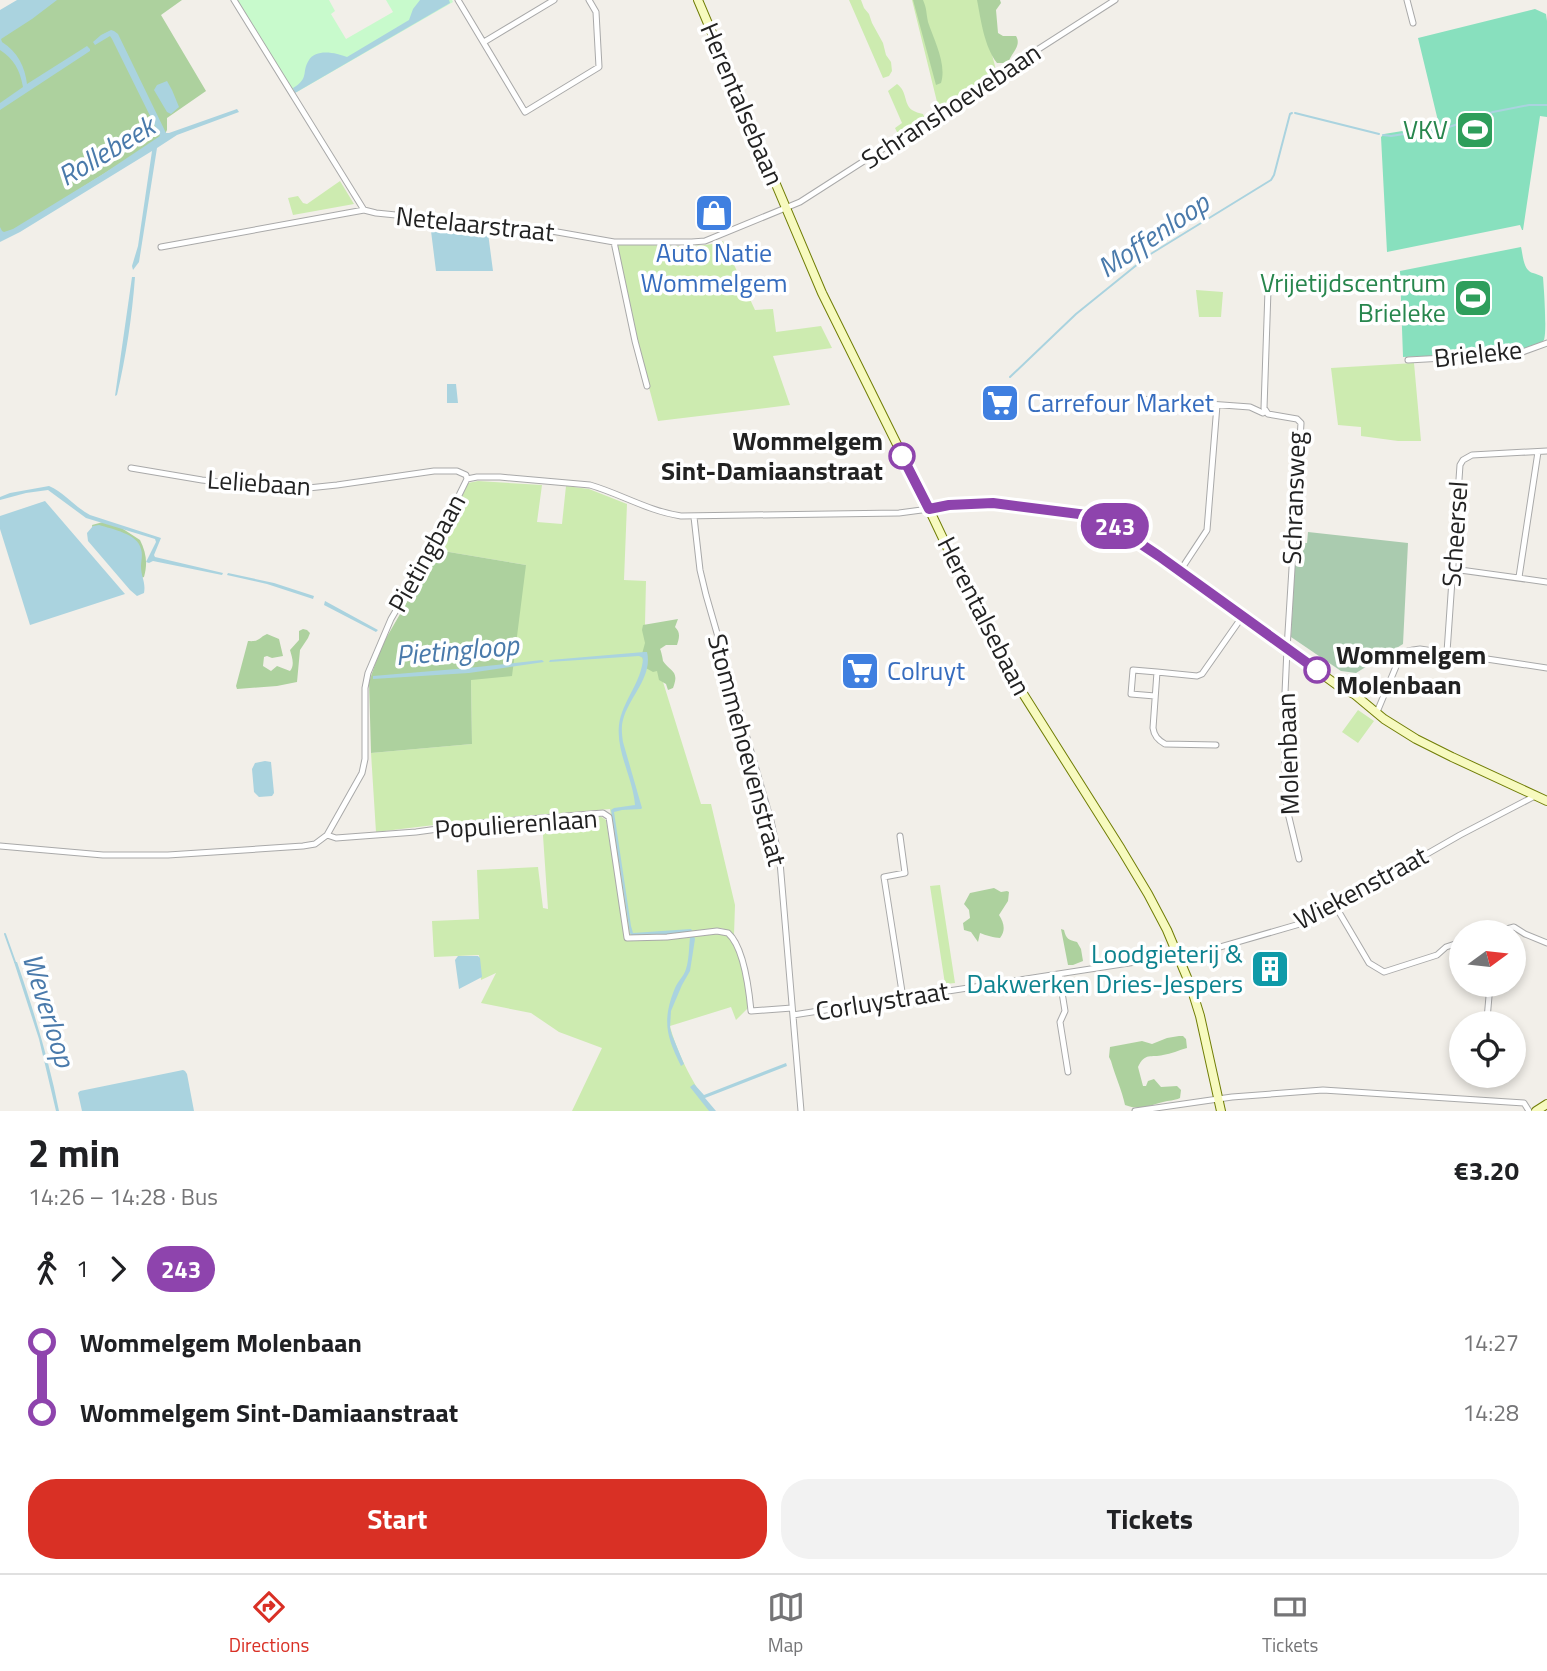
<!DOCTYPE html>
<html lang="en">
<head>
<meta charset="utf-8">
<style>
	:root { --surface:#fff; --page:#f2f2f2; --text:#202124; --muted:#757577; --line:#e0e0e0; --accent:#d93025 }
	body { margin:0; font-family:"Titillium Web",sans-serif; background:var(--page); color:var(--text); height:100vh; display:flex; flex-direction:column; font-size:26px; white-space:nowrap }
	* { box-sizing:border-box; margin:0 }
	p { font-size:23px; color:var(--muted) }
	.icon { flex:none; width:38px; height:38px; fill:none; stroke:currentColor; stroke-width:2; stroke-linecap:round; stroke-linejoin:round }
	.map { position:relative; height:1111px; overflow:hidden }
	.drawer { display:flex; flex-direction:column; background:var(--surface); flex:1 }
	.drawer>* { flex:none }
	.badge { padding:0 14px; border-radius:23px; font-size:24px; line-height:46px }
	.needle { width:46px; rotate:75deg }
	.buttons { position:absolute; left:1449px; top:920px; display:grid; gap:14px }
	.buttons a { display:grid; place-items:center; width:77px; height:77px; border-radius:50%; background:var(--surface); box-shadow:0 4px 10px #0003; font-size:35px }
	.map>.badge { position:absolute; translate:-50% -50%; box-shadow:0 0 0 4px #fff }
	.legs { display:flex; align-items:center; gap:10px; height:77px; padding:0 28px; font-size:23px }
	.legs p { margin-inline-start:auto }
	.summary { display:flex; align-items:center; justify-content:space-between; height:119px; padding:0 28px }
	h1 { font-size:38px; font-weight:700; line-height:52px }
	.action { display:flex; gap:14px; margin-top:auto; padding:14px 28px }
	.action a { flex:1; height:80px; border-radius:28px; background:var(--accent); color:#fff; font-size:28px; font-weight:700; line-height:80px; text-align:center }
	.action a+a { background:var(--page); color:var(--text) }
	ul { padding:0 28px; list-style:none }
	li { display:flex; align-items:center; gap:24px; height:70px; font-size:26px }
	li i { display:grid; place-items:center; width:10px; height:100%; margin:0 9px; background:currentColor }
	li i::after { content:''; width:18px; height:18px; margin:-9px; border:5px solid; border-radius:50%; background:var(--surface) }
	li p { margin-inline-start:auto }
	li:first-child i { background:linear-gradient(#0000 50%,currentColor 0) }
	li:last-child i { background:linear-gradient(currentColor 50%,#0000 0) }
	.menu { display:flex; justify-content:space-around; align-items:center; height:98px; border-top:2px solid var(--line); background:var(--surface); font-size:19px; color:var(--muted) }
	.menu a { display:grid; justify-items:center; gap:4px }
	.menu .active { color:var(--accent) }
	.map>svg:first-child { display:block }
	.grass { fill:#cdebb0 }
	.forest { fill:#add19e }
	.cemetery { fill:#aacbaf }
	.park { fill:#c8facc }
	.pitch { fill:#88e0be }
	.water { fill:#aad3df }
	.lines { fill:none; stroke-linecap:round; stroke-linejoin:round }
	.stream { stroke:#aad3df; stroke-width:2 }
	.street-casing { stroke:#a9a9a9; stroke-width:7 }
	.secondary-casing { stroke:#707d05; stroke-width:10 }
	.street { stroke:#fff; stroke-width:5 }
	.secondary { stroke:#f7fabf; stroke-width:8 }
	.line-1-casing { stroke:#fff; stroke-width:16 }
	.line-1 { stroke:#8e44ad; stroke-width:10 }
	.stop-1-dot { fill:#fff; stroke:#8e44ad; stroke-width:3.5 }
	.labels { text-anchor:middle; stroke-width:7; stroke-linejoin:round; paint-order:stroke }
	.street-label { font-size:26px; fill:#222; stroke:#fff }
	.leisure-label { font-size:26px; fill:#27864d; stroke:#fff; text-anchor:end }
	.shop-label { font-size:26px; fill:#366cbe; stroke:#fff; text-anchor:start }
	.stop-label { font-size:26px; font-weight:bold; fill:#222; stroke:#fff; text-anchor:end }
	.culture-label { font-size:26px; fill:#0d838f; stroke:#fff; text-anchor:end }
	.water-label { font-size:28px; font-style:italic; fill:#4a7aab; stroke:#fff }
</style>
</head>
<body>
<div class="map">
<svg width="1547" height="1111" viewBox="0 0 1547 1111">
	<rect width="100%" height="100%" fill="#f2efe9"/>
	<path class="grass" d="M 849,0 L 861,0 L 864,8 L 869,14 L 872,23 L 883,43 L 886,55 L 891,62 L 892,71 L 889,76 L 883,78 Z
		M 912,0 L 978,0 L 996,70 L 939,110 Z
		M 897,84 C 908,92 903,103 912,110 C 915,112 919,113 923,114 L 925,119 L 899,136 L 895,128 L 902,123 L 888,91 Z
		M 340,181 L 354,204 L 293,215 L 288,198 L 298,196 L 303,203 L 307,204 Z
		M 723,241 L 755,310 L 773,309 L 776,332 L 821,326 L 832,348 L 773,356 L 790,405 L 658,421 L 637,343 L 618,249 L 618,245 L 622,244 C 647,244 701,250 723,241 Z
		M 1196,290 L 1223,292 L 1221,317 L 1199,317 Z
		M 1414,363 L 1421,441 L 1398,441 L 1361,436 L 1361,427 L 1338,425 L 1331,368 Z
		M 478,481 L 542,485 L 537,522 L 562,524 L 566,486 L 589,489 L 627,504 L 624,580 L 646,581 L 645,624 L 701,804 L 711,804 L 735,905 L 734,935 L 727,930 L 721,928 L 689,933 L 629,935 L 610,809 L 476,820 L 376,832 L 371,753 L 472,744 L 471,679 L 526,565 L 437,550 L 468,483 Z
		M 1358,710 L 1374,721 L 1358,743 L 1342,732 Z
		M 600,816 L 606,820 L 626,940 L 716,933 C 718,933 725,934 727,936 C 739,944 747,992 749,1007 L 736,1020 L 731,1007 L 670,1026 C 676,1051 697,1093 714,1111 L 572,1111 L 602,1048 L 559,1032 L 531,1013 L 481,1003 L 496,973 L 481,980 L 479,955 L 434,957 L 432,921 L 479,919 L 477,870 L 538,867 L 543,908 L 548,909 L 542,821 Z
		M 940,885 L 955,983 L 945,984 L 930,886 Z"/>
	<path class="forest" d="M 50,0 L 182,0 L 161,15 L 206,91 L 167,118 L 167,130 L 164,136 L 0,239 L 0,32 Z
		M 913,0 L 923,0 C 927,9 926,13 928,22 C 934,40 947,64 941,83 L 936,85 Z
		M 977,0 L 1000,0 L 1001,3 L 996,10 L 998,33 L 1003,36 L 1016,36 C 1022,46 1011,53 1008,63 L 997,63 C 984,46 981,20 977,0 Z
		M 103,522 L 120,527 L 140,540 C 146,552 148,563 144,577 L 141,578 L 93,530 L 92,525 Z
		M 437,550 L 526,565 L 512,676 L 471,680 L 472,744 L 371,753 L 369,682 L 381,647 Z
		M 678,619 L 675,627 C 681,633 679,638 677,645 L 666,645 L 660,649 C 661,650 663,660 663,661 C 670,672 680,670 673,688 L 668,690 L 666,684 L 659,680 L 657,671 L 653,672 L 644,667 L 642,654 L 645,643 L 642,630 L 643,625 Z
		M 303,629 L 307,630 L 310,633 L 308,638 L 300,650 L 297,682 L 277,686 L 237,689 L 236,686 L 248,641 C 260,642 258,638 267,634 L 279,639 L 283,656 L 272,658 L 267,656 L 264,657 L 263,666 L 271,671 L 277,666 L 290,671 C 295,665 292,657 290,650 L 299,640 L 299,631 Z
		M 994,888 L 1001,892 L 1007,891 L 1009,892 L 1008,901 L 999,915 C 1004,923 1006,930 1000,938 C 995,938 985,935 980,933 L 978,942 L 971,932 L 964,930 L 963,923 L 970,918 L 969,910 L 964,904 L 970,893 Z
		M 1061,929 L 1064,930 C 1066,939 1069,940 1077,942 L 1081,949 L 1083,961 L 1073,965 L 1068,965 Z
		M 1179,1036 L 1183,1036 L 1186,1039 L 1187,1048 C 1179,1050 1171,1054 1163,1055 C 1151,1058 1145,1052 1138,1067 L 1143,1086 L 1146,1086 L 1148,1081 L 1154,1079 L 1161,1087 L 1177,1086 L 1181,1090 L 1180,1098 C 1174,1101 1169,1100 1163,1102 C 1147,1106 1142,1111 1125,1105 C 1122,1090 1115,1076 1111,1061 L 1109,1057 L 1110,1047 L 1142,1041 L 1152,1044 L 1167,1038 Z"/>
	<path class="cemetery" d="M 1308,532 L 1408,543 L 1403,644 L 1356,673 L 1341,671 L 1291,637 L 1296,543 L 1307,543 Z"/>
	<path class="park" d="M 234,0 L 329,0 L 335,11 L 331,14 L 346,39 L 393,12 L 386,0 L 452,0 L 453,2 L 297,92 L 291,92 Z"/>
	<path class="pitch" d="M 1535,9 L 1546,14 L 1547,21 L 1547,117 L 1540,116 L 1523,230 L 1522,230 L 1520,225 L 1387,252 L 1381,137 L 1384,134 L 1439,125 L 1418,38 Z
		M 1521,247 C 1523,255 1523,270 1533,273 C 1536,274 1540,275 1543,277 C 1544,289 1547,331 1544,340 C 1537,348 1521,351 1512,353 L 1403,357 L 1400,271 Z"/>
	<path class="water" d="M 17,0 L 57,0 L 32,19 L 1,39 L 2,42 C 18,52 25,67 27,84 L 87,46 L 90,49 L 90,51 L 0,110 L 0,103 L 23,87 C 20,70 14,59 0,50 L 0,10 Z
		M 420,0 L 449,0 L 450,3 L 295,93 L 293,88 C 310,78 301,72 309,60 C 316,48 337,53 347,57 L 409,20 L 413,9 Z
		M 111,30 L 114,31 L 118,34 L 166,133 L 169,133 L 237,109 L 239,112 L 177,135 L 157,148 L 139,262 L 133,270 L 132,266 L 138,246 L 152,151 L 20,232 L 0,242 L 0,227 L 2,231 L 4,232 L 13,229 L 103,174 L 160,136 L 112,39 L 110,36 L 95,45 L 93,42 L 101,35 Z
		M 167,81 L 172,90 L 179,107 L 171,114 L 167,112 L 154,90 L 157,85 Z
		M 431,231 L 488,233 L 493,271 L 436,271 Z
		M 132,277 L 135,277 C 132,317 126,356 117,395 L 115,396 Z
		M 447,384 L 456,384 L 458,403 L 447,403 Z
		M 49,486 C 65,493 75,507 90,515 L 161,538 L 154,555 L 155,557 L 223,573 L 222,575 L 153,561 L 149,563 L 146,562 L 156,542 L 155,539 L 86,518 L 48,490 L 26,493 L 0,500 L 0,497 L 10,493 Z
		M 45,501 L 125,594 L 30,625 L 0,529 L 0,516 Z
		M 99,525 C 112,529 138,534 141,549 C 143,555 141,561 141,566 C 141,577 146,582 144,593 L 137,596 L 130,590 L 88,541 L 87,533 L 93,526 Z
		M 228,573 L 274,583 L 314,596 L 313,599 L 267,584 L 227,575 Z
		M 325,601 L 378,630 L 376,632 L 324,605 Z
		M 644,652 L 647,652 C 653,677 629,697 623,720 C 621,727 622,735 623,742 L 642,808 L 641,809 L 622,810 L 614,812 L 631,926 L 633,933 L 691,929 L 693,932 L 691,933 L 689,932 L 670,934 L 632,936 L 630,933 L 611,810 L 614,808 L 635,805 C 633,778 616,752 619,725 C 622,701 642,682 643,658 L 639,656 L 549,662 L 550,660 Z
		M 542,660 L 544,662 L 469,673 L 373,679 L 373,676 L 468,668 Z
		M 265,761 L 271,762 L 274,793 L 272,796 L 259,797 L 254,792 L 252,769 L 255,763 Z
		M 694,936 L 695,939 L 690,971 L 682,985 L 671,1011 L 670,1028 L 672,1035 L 684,1064 L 681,1066 C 666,1036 662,1020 675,988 C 678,981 684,976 686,969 C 689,960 689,947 690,937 Z
		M 458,956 L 478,956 L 480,958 L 482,977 L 459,989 L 455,960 Z
		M 14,962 L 17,962 C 34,1012 49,1060 59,1111 L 56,1111 L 39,1039 Z
		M 786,1063 L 787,1066 L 705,1098 L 716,1111 L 709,1111 L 690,1087 L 694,1084 L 704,1095 Z
		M 183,1070 L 185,1071 L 187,1074 L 194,1111 L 82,1111 L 78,1093 L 80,1091 Z"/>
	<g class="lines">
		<path class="stream" d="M 1295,113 L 1379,134
			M 1383,135 L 1391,136 L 1449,127 L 1493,112 L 1529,105 L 1547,105
			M 1010,377 L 1076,314 L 1149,255 L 1271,180 L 1274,175 L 1290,114 L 1292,113
			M 5,934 L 15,962"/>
		<defs>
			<path id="street" d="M 234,0 L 364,210
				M 458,0 L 525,112 L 599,67 L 596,12 L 589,0
				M 1407,0 L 1413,23
				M 484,42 L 554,0
				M 614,242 L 635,341 L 647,386
				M 161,247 L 364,210 L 376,213 L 546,230 L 614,242 L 692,242 L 705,241 L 800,202 L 1115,0
				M 1268,290 L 1264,408 L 1268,414 L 1297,419 L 1301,423 L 1287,649 L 1285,693 L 1288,705 L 1288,734 L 1284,747 L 1287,809 L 1299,859
				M 1408,360 L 1517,354 L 1547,343
				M 1140,399 L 1250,407 L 1263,413 L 1265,411
				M 131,468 L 202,480 L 289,490 L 337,485 L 434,471 L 457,471 L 466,475 L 467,479
				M 467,479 L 477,477 L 500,477 L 590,485 C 621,494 648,511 681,516 L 899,513 L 929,509
				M 694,517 L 700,570 L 706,595 L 771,821 L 780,862 L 801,1111
				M 1453,569 L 1547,582
				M 1180,571 L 1207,530 L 1217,405
				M 1519,577 L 1538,452
				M 1447,652 L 1460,465 L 1463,460 L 1472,455 L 1547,451
				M 1157,672 L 1197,676 L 1202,674 L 1242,617
				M 1155,696 L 1131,694 L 1133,670 L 1157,672 L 1153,728 C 1154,736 1158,740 1165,744 L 1216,745
				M 1377,712 L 1400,657 L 1405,652 L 1413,650 L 1420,649 L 1547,668
				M 327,835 L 336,838 L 416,832 L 481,823 L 603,813 L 609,817 L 627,938 L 667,937 L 717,931 L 728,933 C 744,947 749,990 751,1011 L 792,1008
				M 900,836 L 905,873 L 884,877 L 903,998
				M 0,846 L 103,855 L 168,855 L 303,846 L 315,844 L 327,835 L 362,773 L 365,759 L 365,688 L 368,673 L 391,619 L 436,542 L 467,479
				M 1336,907 L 1369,963 L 1384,972 L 1437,955 L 1446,947 L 1461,942
				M 1501,933 L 1503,930 L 1514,927 L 1525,934 L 1547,943
				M 1059,974 L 1065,1011 L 1060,1022 L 1068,1072
				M 793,1015 L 1155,959 L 1189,956 L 1310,921 L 1460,835 L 1535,796
				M 1487,1019 L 1490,985
				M 1135,1111 L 1232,1097 L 1323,1090 L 1524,1103 L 1529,1111"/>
			<path id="secondary" d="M 698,0 L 822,293 L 929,509 L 983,623 L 1010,673 L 1121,849 L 1148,894 L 1167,930 L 1191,987 L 1200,1016 L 1221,1111
				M 929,509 L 949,505 L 993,503 L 1087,515 L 1108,522 L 1136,539 L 1337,685 L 1354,694 L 1384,719 L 1416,739 L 1452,757 L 1547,801
				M 1536,1111 L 1547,1104"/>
		</defs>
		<use href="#street" class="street-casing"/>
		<use href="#secondary" class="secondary-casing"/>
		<use href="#street" class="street"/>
		<use href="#secondary" class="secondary"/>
	</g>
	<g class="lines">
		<defs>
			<path id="line-1" d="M 902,456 L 929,509 L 949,505 L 993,503 L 1087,515 L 1108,522 L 1159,556 L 1317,670"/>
		</defs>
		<use href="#line-1" class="line-1-casing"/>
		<use href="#line-1" class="line-1"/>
	</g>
	<defs>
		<symbol id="stadium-square" viewBox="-11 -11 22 22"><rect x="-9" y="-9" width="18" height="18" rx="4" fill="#2e9e5b" stroke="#fff"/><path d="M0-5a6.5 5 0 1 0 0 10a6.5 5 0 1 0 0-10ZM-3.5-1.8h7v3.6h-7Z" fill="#fff"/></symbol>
		<symbol id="shop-square" viewBox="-11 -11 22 22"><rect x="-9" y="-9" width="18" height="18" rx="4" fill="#3f7fe0" stroke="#fff"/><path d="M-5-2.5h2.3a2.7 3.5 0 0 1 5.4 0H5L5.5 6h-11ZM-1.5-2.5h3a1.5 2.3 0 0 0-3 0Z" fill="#fff"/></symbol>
		<symbol id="supermarket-square" viewBox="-11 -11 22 22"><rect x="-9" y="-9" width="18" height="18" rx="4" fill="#3f7fe0" stroke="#fff"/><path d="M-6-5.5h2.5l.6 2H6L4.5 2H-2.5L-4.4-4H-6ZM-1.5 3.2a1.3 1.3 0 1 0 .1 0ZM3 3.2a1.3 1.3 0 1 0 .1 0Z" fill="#fff"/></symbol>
		<symbol id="building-square" viewBox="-11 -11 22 22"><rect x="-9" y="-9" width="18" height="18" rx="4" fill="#0f9aa8" stroke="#fff"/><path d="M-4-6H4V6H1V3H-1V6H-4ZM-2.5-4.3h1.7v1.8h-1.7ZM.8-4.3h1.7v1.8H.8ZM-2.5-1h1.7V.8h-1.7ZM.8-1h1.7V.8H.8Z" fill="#fff"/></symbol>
	</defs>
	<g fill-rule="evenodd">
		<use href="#stadium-square" x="1453" y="108" width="44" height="44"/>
		<use href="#shop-square" x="692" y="191" width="44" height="44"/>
		<use href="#stadium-square" x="1451" y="276" width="44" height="44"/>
		<use href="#supermarket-square" x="978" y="381" width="44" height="44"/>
		<use href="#supermarket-square" x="838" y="649" width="44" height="44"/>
		<use href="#building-square" x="1248" y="947" width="44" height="44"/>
	</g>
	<g class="stop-1-dot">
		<circle cx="902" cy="456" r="12"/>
		<circle cx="1317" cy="670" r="12"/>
	</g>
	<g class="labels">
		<g class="street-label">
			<text transform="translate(742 104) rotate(67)" y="9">Herentalsebaan</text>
			<text transform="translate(951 106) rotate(-33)" y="9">Schranshoevebaan</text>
			<text transform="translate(475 224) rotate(6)" y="9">Netelaarstraat</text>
			<text transform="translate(1478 354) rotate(-6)" y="9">Brieleke</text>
			<text transform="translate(259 483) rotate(4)" y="9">Leliebaan</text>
			<text transform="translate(1294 498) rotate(-88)" y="9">Schransweg</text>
			<text transform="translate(1455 534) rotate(-86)" y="9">Scheersel</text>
			<text transform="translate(427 553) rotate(-61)" y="9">Pietingbaan</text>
			<text transform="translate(984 616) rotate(63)" y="9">Herentalsebaan</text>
			<text transform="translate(747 750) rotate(75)" y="9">Stommehoevenstraat</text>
			<text transform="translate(1288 754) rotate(-92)" y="9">Molenbaan</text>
			<text transform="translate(516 824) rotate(-4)" y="9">Populierenlaan</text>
			<text transform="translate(1361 888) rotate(-28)" y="9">Wiekenstraat</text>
			<text transform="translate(882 1001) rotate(-9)" y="9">Corluystraat</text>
		</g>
		<g class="leisure-label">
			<text x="1448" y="139">VKV</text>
			<text x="1446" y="292">Vrijetijdscentrum<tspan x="1446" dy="30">Brieleke</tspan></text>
		</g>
		<g class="shop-label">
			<text x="714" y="262" text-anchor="middle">Auto Natie<tspan x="714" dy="30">Wommelgem</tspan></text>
			<text x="1027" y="412">Carrefour Market</text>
			<text x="887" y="680">Colruyt</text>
		</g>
		<g class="stop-label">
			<text x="883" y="450">Wommelgem<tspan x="883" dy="30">Sint-Damiaanstraat</tspan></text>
			<text x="1336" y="664" text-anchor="start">Wommelgem<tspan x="1336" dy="30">Molenbaan</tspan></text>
		</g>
		<g class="culture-label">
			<text x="1243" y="963">Loodgieterij &amp;<tspan x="1243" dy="30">Dakwerken Dries-Jespers</tspan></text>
		</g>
		<g class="water-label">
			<text transform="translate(106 151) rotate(-31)" y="10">Rollebeek</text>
			<text transform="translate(1153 235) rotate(-34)" y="10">Moffenloop</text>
			<text transform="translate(457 650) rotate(-5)" y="10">Pietingloop</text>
			<text transform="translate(49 1010) rotate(73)" y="10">Weverloop</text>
		</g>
	</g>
</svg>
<div class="buttons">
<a><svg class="needle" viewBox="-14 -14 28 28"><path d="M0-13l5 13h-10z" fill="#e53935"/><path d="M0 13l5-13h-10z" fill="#757577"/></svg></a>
<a><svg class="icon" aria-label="locate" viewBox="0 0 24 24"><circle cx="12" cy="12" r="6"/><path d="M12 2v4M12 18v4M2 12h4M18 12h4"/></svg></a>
</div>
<b class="badge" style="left:1115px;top:526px;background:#8e44ad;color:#fff">243</b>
</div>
<section class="drawer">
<div class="summary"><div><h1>2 min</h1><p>14:26 – 14:28 · Bus</p></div><b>€3.20</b></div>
<div class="legs"><svg class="icon" aria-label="walk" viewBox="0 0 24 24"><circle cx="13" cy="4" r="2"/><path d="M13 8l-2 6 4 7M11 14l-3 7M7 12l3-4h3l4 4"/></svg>1<svg class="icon" aria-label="forward" viewBox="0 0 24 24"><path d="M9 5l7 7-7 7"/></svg><b class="badge" style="background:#8e44ad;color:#fff">243</b></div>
<ul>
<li><i style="color:#8e44ad"></i><b>Wommelgem Molenbaan</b><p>14:27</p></li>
<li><i style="color:#8e44ad"></i><b>Wommelgem Sint-Damiaanstraat</b><p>14:28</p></li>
</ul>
<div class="action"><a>Start</a><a>Tickets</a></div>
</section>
<nav class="menu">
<a class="active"><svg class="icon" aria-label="directions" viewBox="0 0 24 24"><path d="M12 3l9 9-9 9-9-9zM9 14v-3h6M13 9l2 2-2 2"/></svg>Directions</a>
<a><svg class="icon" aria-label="map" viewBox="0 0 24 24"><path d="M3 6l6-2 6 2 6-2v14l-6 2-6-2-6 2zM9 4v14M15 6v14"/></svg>Map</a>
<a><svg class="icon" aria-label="tickets" viewBox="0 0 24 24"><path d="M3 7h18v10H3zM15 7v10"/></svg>Tickets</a>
</nav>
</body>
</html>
